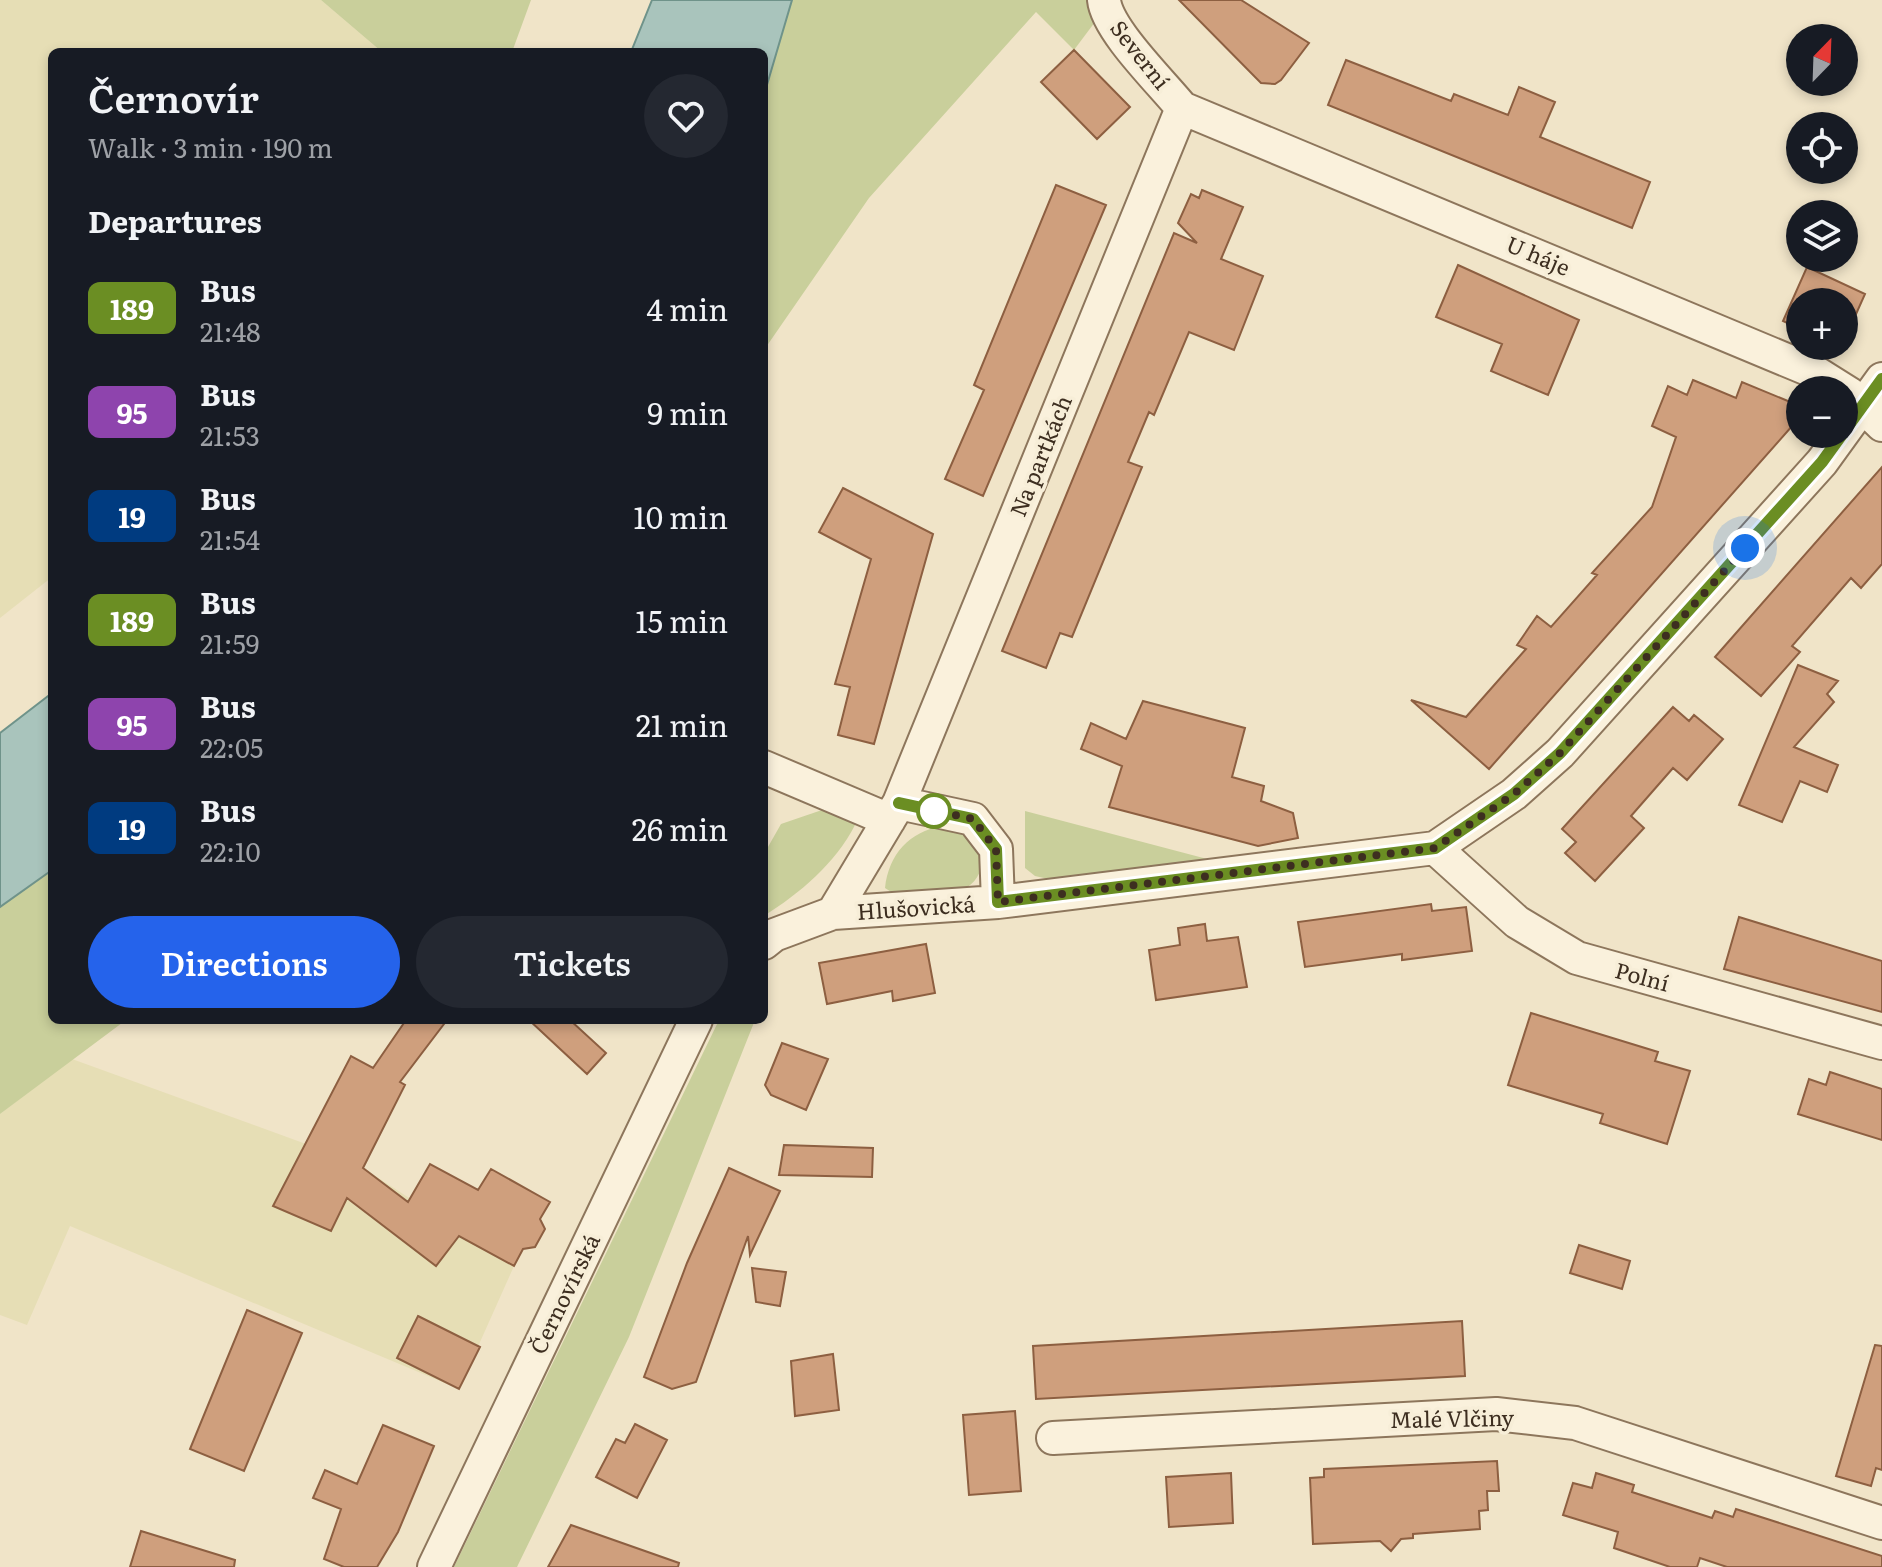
<!DOCTYPE html>
<html lang="en">
<head>
<meta charset="utf-8">
<style>
	:root { --surface:#171b24; --page:#242831; --text:#f1f3f6; --muted:#9ea1a6; --accent:#2563eb }
	body { margin:0; font-family:Literata,serif; background:var(--page); color:var(--text); height:100vh; display:flex; flex-direction:column; font-size:30px; white-space:nowrap }
	* { box-sizing:border-box; margin:0 }
	p { font-size:26px; color:var(--muted) }
	.icon { flex:none; width:44px; height:44px; fill:none; stroke:currentColor; stroke-width:2; stroke-linecap:round; stroke-linejoin:round }
	.map { position:relative; flex:1; overflow:hidden }
	.details { position:absolute; left:48px; top:48px; width:720px; height:976px; display:flex; flex-direction:column; background:var(--surface); border-radius:12px; box-shadow:0 4px 12px #0003 }
	.details>* { flex:none }
	.badge { padding:0 16px; border-radius:12px; font-size:28px; line-height:52px }
	.needle { width:52px; rotate:23deg }
	.buttons { position:absolute; left:1786px; top:24px; display:grid; gap:16px }
	.buttons a { display:grid; place-items:center; width:72px; height:72px; border-radius:50%; background:var(--surface); box-shadow:0 4px 12px #0003; font-size:40px }
	.you { position:absolute; width:40px; height:40px; margin:-20px; border:6px solid #fff; border-radius:50%; background:#1a73e8; box-shadow:0 0 0 12px #1a73e833 }
	.map>.badge { position:absolute; translate:-50% -50%; box-shadow:0 0 0 4px #fff }
	h2 { padding:0 40px; font-size:30px; line-height:72px }
	.round { display:grid; place-items:center; flex:none; width:84px; height:84px; border-radius:42px; background:var(--page) }
	.headline { display:flex; align-items:center; justify-content:space-between; height:136px; padding:0 40px }
	h1 { font-size:38px; font-weight:600; line-height:60px }
	.action { display:flex; gap:16px; margin-top:auto; padding:16px 40px }
	.action a { flex:1; height:92px; border-radius:48px; background:var(--accent); color:#fff; font-size:32px; font-weight:600; line-height:92px; text-align:center }
	.action a+a { background:var(--page); color:var(--text) }
	ul { padding:0; list-style:none }
	li { display:flex; align-items:center; gap:24px; height:104px; padding:0 40px }
	li div { flex:1 }
	li b { display:block; font-size:30px }
	li em { font-style:normal }
	li .badge { min-width:88px; font-weight:700; text-align:center }
	.map>svg:first-child { display:block }
	.farmland { fill:#e6deb5 }
	.green { fill:#c9cf9b }
	.water { fill:#a9c4bc; stroke:#6f938a; stroke-width:2 }
	.building { fill:#cf9f7d; stroke:#8d5f41; stroke-width:2 }
	.lines { fill:none; stroke-linecap:round; stroke-linejoin:round }
	.minor-casing { stroke:#8d765c; stroke-width:36 }
	.minor { stroke:#faf1dc; stroke-width:32 }
	.line-casing { stroke:#fff; stroke-width:18 }
	.line { stroke:#6b8e23; stroke-width:12 }
	.walk { stroke:#3d2e20; stroke-width:8; stroke-dasharray:0 14.4 }
	.stop-dot { fill:#fff; stroke:#6b8e23; stroke-width:4 }
	.labels { text-anchor:middle; stroke-width:7; stroke-linejoin:round; paint-order:stroke }
	.street-label { font-size:22px; fill:#3d2e20; stroke:#f7eed8 }
</style>
</head>
<body>
<div class="map">
<svg width="1882" height="1567" viewBox="0 0 1882 1567">
	<rect width="100%" height="100%" fill="#f0e4c8"/>
	<path class="farmland" d="M 0,0 L 321,0 L 382,52 L 52,52 L 52,577 L 0,618 Z
		M 72,1059 L 306,1144 L 274,1206 L 363,1168 L 514,1266 L 459,1389 L 70,1226 L 27,1325 L 0,1315 L 0,1114 Z"/>
	<path class="green" d="M 321,0 L 531,0 L 512,52 L 382,52 Z
		M 792,0 L 1091,0 L 1095,22 L 1074,50 L 1036,12 L 869,198 L 764,350 L 764,95 Z
		M 822,810 C 835,812 848,813 855,825 C 835,864 800,893 764,916 L 764,854 L 781,824 Z
		M 1025,811 L 1211,860 L 1053,880 L 1035,876 L 1025,868 Z
		M 942,826 C 949,828 961,829 967,833 C 988,848 987,879 962,890 C 945,897 918,895 899,897 L 885,888 C 889,854 909,832 942,826 Z
		M 52,870 L 52,1020 L 126,1020 L 0,1114 L 0,907 Z
		M 719,1020 L 755,1020 L 629,1337 L 517,1567 L 454,1567 Z"/>
	<path class="water" d="M 652,0 L 792,0 L 764,95 L 764,52 L 631,52 Z
		M 52,693 L 52,870 L 0,907 L 0,733 Z"/>
	<path class="building" d="M 1179,0 L 1241,0 L 1309,43 L 1281,80 L 1275,84 L 1261,83 Z
		M 1074,50 L 1130,107 L 1097,139 L 1041,82 Z
		M 1346,60 L 1451,101 L 1454,94 L 1508,115 L 1519,87 L 1555,102 L 1540,137 L 1650,182 L 1632,228 L 1328,105 Z
		M 1056,185 L 1106,205 L 983,496 L 945,479 L 984,390 L 974,385 Z
		M 1202,190 L 1243,207 L 1221,259 L 1263,276 L 1234,350 L 1189,332 L 1154,415 L 1149,412 L 1128,462 L 1142,467 L 1072,637 L 1060,633 L 1046,668 L 1002,651 L 1174,233 L 1197,243 L 1178,223 L 1191,194 L 1199,198 Z
		M 1458,265 L 1579,320 L 1548,395 L 1491,371 L 1502,344 L 1436,317 Z
		M 1807,267 L 1865,294 L 1844,341 L 1844,302 L 1800,302 L 1800,329 L 1783,321 Z
		M 1693,380 L 1736,398 L 1742,382 L 1800,406 L 1800,417 L 1489,769 L 1411,700 L 1466,717 L 1526,649 L 1517,645 L 1537,616 L 1551,627 L 1597,575 L 1592,573 L 1652,507 L 1676,437 L 1652,426 L 1668,386 L 1687,395 Z
		M 1882,467 L 1882,564 L 1861,588 L 1851,578 L 1792,646 L 1800,652 L 1761,696 L 1715,657 Z
		M 843,488 L 933,534 L 874,744 L 838,735 L 850,687 L 835,684 L 871,559 L 819,532 Z
		M 1798,665 L 1838,681 L 1827,694 L 1834,702 L 1794,747 L 1838,765 L 1827,792 L 1800,781 L 1782,822 L 1739,805 Z
		M 1143,701 L 1245,728 L 1232,777 L 1264,786 L 1261,801 L 1293,813 L 1298,838 L 1258,846 L 1109,807 L 1122,766 L 1081,749 L 1091,723 L 1126,739 Z
		M 1673,707 L 1689,721 L 1694,715 L 1723,739 L 1687,780 L 1673,768 L 1631,816 L 1644,828 L 1595,881 L 1565,853 L 1576,842 L 1562,829 Z
		M 1431,904 L 1432,911 L 1466,907 L 1472,951 L 1402,960 L 1402,954 L 1305,967 L 1298,922 Z
		M 1739,917 L 1882,961 L 1882,1012 L 1724,969 Z
		M 1205,924 L 1207,941 L 1238,937 L 1247,987 L 1156,1000 L 1149,950 L 1180,945 L 1178,928 Z
		M 926,944 L 935,993 L 893,1001 L 892,991 L 827,1004 L 819,963 Z
		M 1531,1013 L 1658,1052 L 1655,1061 L 1690,1071 L 1667,1144 L 1600,1123 L 1603,1114 L 1508,1085 Z
		M 406,1020 L 447,1020 L 400,1082 L 405,1085 L 363,1168 L 408,1202 L 430,1164 L 478,1190 L 491,1169 L 550,1202 L 540,1219 L 545,1229 L 535,1247 L 523,1249 L 514,1266 L 459,1236 L 436,1266 L 347,1198 L 331,1231 L 273,1206 L 351,1056 L 373,1068 Z
		M 529,1020 L 570,1020 L 606,1053 L 587,1074 Z
		M 782,1043 L 828,1059 L 806,1110 L 771,1095 L 765,1085 Z
		M 1830,1072 L 1882,1089 L 1882,1140 L 1798,1114 L 1809,1079 L 1826,1085 Z
		M 784,1145 L 873,1148 L 872,1177 L 779,1175 Z
		M 729,1168 L 780,1191 L 750,1255 L 748,1236 L 696,1382 L 672,1389 L 644,1377 L 687,1263 Z
		M 1579,1245 L 1630,1261 L 1622,1289 L 1570,1273 Z
		M 752,1268 L 786,1272 L 780,1306 L 756,1302 Z
		M 247,1310 L 302,1333 L 244,1471 L 190,1449 Z
		M 418,1316 L 480,1347 L 459,1389 L 397,1358 Z
		M 1462,1321 L 1465,1376 L 1036,1399 L 1033,1346 Z
		M 1875,1345 L 1882,1346 L 1882,1470 L 1876,1468 L 1871,1486 L 1836,1476 Z
		M 833,1354 L 839,1410 L 795,1416 L 791,1361 Z
		M 1015,1411 L 1021,1491 L 969,1495 L 963,1415 Z
		M 635,1424 L 667,1440 L 637,1498 L 596,1477 L 616,1439 L 625,1443 Z
		M 383,1425 L 434,1446 L 398,1532 L 377,1567 L 344,1567 L 324,1559 L 341,1509 L 313,1498 L 325,1470 L 357,1484 Z
		M 1497,1461 L 1499,1491 L 1487,1491 L 1488,1510 L 1479,1511 L 1480,1529 L 1413,1534 L 1413,1538 L 1401,1539 L 1391,1551 L 1380,1541 L 1313,1544 L 1310,1478 L 1324,1477 L 1324,1469 Z
		M 1231,1473 L 1233,1523 L 1169,1527 L 1166,1477 Z
		M 1596,1473 L 1634,1485 L 1632,1492 L 1712,1518 L 1715,1511 L 1733,1517 L 1736,1509 L 1882,1556 L 1882,1567 L 1727,1567 L 1700,1558 L 1697,1567 L 1670,1567 L 1614,1548 L 1618,1532 L 1563,1515 L 1573,1483 L 1592,1488 Z
		M 571,1525 L 679,1563 L 678,1567 L 548,1567 Z
		M 141,1531 L 235,1560 L 234,1567 L 130,1567 Z"/>
	<g class="lines">
		<defs>
			<path id="minor" d="M 1104,0 C 1107,30 1162,83 1182,108 L 1815,372 L 1850,394 L 1882,425
				M 764,767 L 889,820
				M 899,803 L 973,819 L 996,849 L 998,902
				M 1435,848 L 1517,922 L 1577,958 L 1882,1043
				M 833,913 L 899,803 L 1182,108
				M 764,943 L 774,935 L 833,913 L 998,902 L 1435,848 L 1514,794 L 1560,753 L 1822,462 L 1882,379
				M 1053,1438 L 1496,1414 L 1575,1423 L 1882,1523
				M 434,1567 L 696,1020"/>
		</defs>
		<use href="#minor" class="minor-casing"/>
		<use href="#minor" class="minor"/>
	</g>
	<g class="lines">
		<defs>
			<path id="line" d="M 899,803 L 973,819 L 996,849 L 998,902 L 1435,848 L 1514,794 L 1560,753 L 1822,462 L 1882,379"/>
		</defs>
		<use href="#line" class="line-casing"/>
		<use href="#line" class="line"/>
		<path class="walk" d="M 934,811 L 924,808 L 973,819 L 996,849 L 998,902 L 1435,848 L 1514,794 L 1560,753 L 1745,548"/>
	</g>
	<circle class="stop-dot" cx="934" cy="811" r="16"/>
	<g class="labels">
		<g class="street-label">
			<text transform="translate(1140 55) rotate(52)" y="8">Severní</text>
			<text transform="translate(1538 256) rotate(23)" y="8">U háje</text>
			<text transform="translate(1041 456) rotate(-68)" y="8">Na partkách</text>
			<text transform="translate(916 908) rotate(-4)" y="8">Hlušovická</text>
			<text transform="translate(1642 977) rotate(15)" y="8">Polní</text>
			<text transform="translate(565 1294) rotate(-64)" y="8">Černovírská</text>
			<text transform="translate(1452 1419) rotate(-1)" y="8">Malé Vlčiny</text>
		</g>
	</g>
</svg>
<div class="buttons">
<a><svg class="needle" viewBox="-14 -14 28 28"><path d="M0-13l5 13h-10z" fill="#e53935"/><path d="M0 13l5-13h-10z" fill="#9ea1a6"/></svg></a>
<a><svg class="icon" aria-label="locate" viewBox="0 0 24 24"><circle cx="12" cy="12" r="6"/><path d="M12 2v4M12 18v4M2 12h4M18 12h4"/></svg></a>
<a><svg class="icon" aria-label="layers" viewBox="0 0 24 24"><path d="M12 4l9 5-9 5-9-5zM3 14l9 5 9-5"/></svg></a>
<a>+</a>
<a>−</a>
</div>
<div class="you" style="left:1745px;top:548px"></div>
<section class="details">
<div class="headline"><div><h1>Černovír</h1><p>Walk · 3 min · 190 m</p></div><a class="round"><svg class="icon" aria-label="heart" viewBox="0 0 24 24"><path d="M12 20l-8-8c-3-5 5-10 8-4 3-6 11-1 8 4z"/></svg></a></div>
<h2>Departures</h2>
<ul>
<li><span class="badge" style="background:#6b8e23;color:#fff">189</span><div><b>Bus</b><p>21:48</p></div><em>4 min</em></li>
<li><span class="badge" style="background:#8e44ad;color:#fff">95</span><div><b>Bus</b><p>21:53</p></div><em>9 min</em></li>
<li><span class="badge" style="background:#003b80;color:#fff">19</span><div><b>Bus</b><p>21:54</p></div><em>10 min</em></li>
<li><span class="badge" style="background:#6b8e23;color:#fff">189</span><div><b>Bus</b><p>21:59</p></div><em>15 min</em></li>
<li><span class="badge" style="background:#8e44ad;color:#fff">95</span><div><b>Bus</b><p>22:05</p></div><em>21 min</em></li>
<li><span class="badge" style="background:#003b80;color:#fff">19</span><div><b>Bus</b><p>22:10</p></div><em>26 min</em></li>
</ul>
<div class="action"><a>Directions</a><a>Tickets</a></div>
</section>
</div>
</body>
</html>
